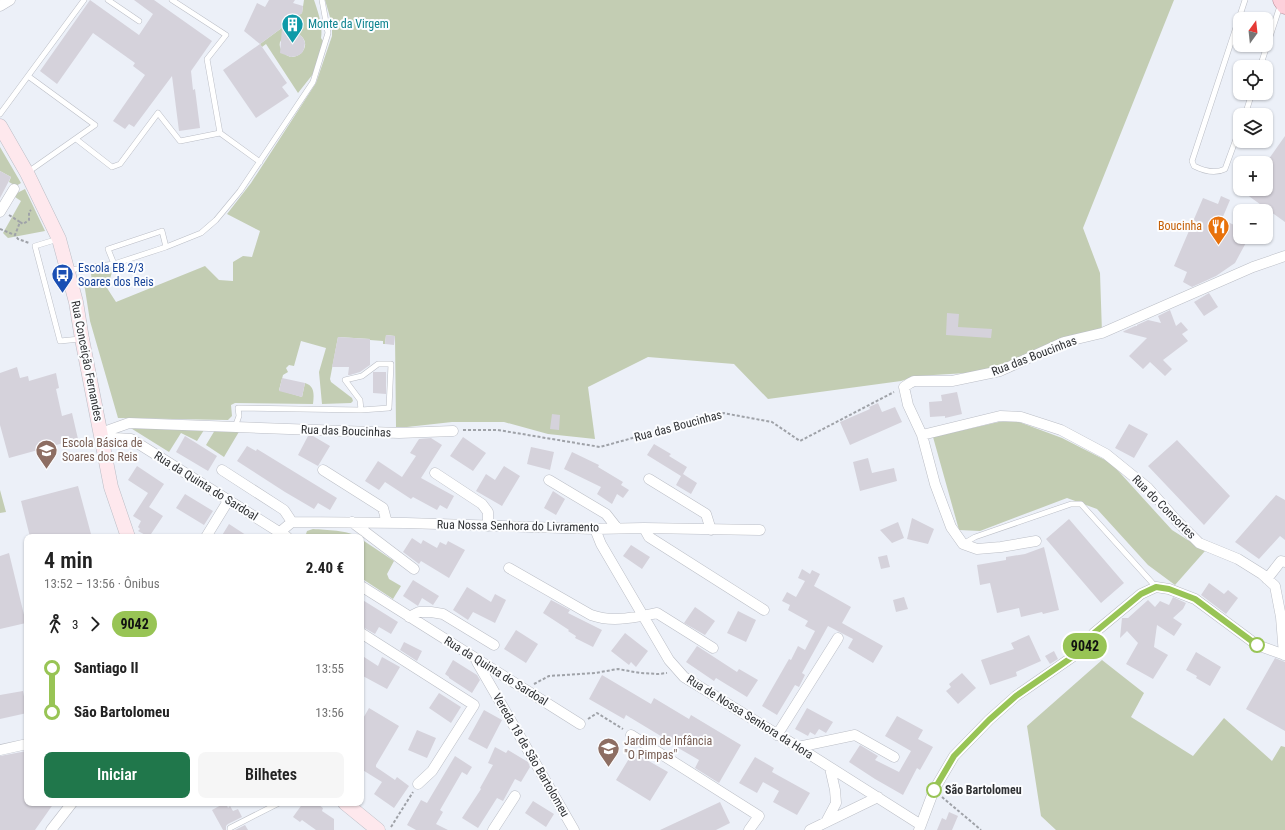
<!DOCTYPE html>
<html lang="pt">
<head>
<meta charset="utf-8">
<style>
	:root { --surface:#fff; --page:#f6f6f6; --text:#222; --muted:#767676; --accent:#20774b }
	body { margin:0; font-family:"Roboto Condensed",sans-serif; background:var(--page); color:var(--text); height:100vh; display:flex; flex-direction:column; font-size:15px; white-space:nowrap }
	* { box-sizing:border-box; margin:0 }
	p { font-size:13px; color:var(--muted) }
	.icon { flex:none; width:22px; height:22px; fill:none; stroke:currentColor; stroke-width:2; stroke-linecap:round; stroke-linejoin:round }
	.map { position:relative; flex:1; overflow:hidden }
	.drawer { position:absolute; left:24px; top:534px; width:340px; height:272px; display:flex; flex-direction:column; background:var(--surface); border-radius:8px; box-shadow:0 1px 3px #0004 }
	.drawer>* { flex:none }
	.badge { padding:0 8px; border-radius:13px; font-size:14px; line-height:26px }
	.needle { width:26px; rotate:15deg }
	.fabs { position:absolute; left:1233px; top:12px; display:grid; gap:8px }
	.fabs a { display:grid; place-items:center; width:40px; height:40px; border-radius:8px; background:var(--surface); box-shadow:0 1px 3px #0004; font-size:20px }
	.map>.badge { position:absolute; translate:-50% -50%; box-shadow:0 0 0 2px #fff }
	.legs { display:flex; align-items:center; gap:6px; height:44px; padding:0 20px; font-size:13px }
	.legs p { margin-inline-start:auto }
	.headline { display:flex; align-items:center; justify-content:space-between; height:68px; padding:0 20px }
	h1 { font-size:22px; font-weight:600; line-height:30px }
	.button { display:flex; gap:8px; margin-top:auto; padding:8px 20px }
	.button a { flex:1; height:46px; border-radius:8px; background:var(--accent); color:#fff; font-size:16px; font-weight:600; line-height:46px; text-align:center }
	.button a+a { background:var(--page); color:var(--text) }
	ul { padding:0 20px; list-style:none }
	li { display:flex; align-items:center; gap:14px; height:44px; font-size:15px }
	li i { display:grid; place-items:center; width:6px; height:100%; margin:0 5px; background:currentColor }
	li i::after { content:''; width:10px; height:10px; margin:-5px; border:3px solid; border-radius:50%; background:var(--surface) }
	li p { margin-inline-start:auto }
	li:first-child i { background:linear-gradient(#0000 50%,currentColor 0) }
	li:last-child i { background:linear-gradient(currentColor 50%,#0000 0) }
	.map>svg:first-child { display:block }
	.green { fill:#c3cdb3; fill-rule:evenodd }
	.building { fill:#d5d2db }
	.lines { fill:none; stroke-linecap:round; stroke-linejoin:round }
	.lane-casing { stroke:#bbbec6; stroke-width:6 }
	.street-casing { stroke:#bbbec6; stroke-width:11 }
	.secondary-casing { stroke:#bbbec6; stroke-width:15 }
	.primary-casing { stroke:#b58591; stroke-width:17 }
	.path { stroke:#9fa2a8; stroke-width:2; stroke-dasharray:3 2; stroke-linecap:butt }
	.lane { stroke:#fff; stroke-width:5 }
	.street { stroke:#fff; stroke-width:10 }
	.secondary { stroke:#fee8ed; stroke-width:14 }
	.primary { stroke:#fdd0db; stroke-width:16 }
	.line-1-casing { stroke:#fff; stroke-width:9 }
	.line-1 { stroke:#98c455; stroke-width:6 }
	.stop-1-dot { fill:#fff; stroke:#98c455; stroke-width:2 }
	.labels { text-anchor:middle; stroke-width:4; stroke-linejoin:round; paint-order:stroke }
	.culture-label { font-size:12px; fill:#0d838f; stroke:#fcfdff; text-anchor:start }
	.food-label { font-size:12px; fill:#c56008; stroke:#fcfdff; text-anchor:end }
	.transit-label { font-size:12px; fill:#164399; stroke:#fcfdff; text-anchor:start }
	.street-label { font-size:12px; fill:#303235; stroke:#fcfdff }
	.education-label { font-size:12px; fill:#785e54; stroke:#fcfdff; text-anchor:start }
	.stop-label { font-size:12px; font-weight:bold; fill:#303235; stroke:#fcfdff; text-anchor:start }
</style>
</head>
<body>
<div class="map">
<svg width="1285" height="830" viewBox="0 0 1285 830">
	<rect width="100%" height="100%" fill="#ecf0f8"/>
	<path class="green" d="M 304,0 L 314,0 C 318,12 323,25 321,38 L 323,41 L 313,74 L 298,93 L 266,44 L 262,47 L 260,44 L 302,13 ZM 294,32 C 319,41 296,68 283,52 C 274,41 285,36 294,32 Z
		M 325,0 L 1174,0 L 1083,228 L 1100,273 L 1102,333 L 1000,371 L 917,376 L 901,381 L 768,399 L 734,364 L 648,357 L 588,387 L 595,439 L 548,434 L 504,422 L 452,422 L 407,427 L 396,427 L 395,336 L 386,335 L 385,344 L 383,344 L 383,341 L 370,340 L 370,339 L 338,337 L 330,379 L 331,382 L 352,398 L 353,401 L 351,403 L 322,404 L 319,372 L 326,348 L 301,341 L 294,366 L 289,365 L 286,368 L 288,372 L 283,375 L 279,390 L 302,397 L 305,383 C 315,386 314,395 313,404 L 235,403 L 231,405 L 232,416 L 228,420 L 118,418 L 90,321 L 84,283 L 92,282 L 91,274 L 114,266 L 107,288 L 116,302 L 205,266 L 219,280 L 233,281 L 233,262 L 243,256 L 252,257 L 260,231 L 227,214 L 251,183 L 316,83 L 332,36 L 332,24 Z
		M 0,147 L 21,183 L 16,186 L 9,182 L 11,177 L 0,171 Z
		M 25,189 L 45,231 L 8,238 L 3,233 L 21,201 L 15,197 L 17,193 Z
		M 1003,421 L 1019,422 L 1062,438 L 1111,463 L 1172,530 L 1205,551 L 1175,585 L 1148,565 L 1097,509 L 1067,498 L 980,531 L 959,530 L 933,437 Z
		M 129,427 L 204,430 L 197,441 L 181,433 L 169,452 Z
		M 215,430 L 240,430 L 224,457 L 206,445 Z
		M 0,490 L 6,512 L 0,513 Z
		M 313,529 C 326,530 348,530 358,537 L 305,537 L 307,531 Z
		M 361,539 L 394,561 L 387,574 L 389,579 L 401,586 L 393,599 L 361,578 Z
		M 1102,660 L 1144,693 L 1131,717 L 1193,756 L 1224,718 L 1272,761 L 1281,746 L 1285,747 L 1285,830 L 1056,830 L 1041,816 L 1027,726 Z"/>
	<path class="building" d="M 90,0 L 139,35 L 153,14 L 134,0 L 154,0 L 212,41 L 191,71 L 193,90 L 195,89 L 200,128 L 179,131 L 172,76 L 134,127 L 129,124 L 125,129 L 113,121 L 145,75 L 133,66 L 135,63 L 93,33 L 57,84 L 40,71 Z
		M 269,0 L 295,0 L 293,3 L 303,6 L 302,13 L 260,44 L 244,31 L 257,3 L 265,7 Z
		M 282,28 L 299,34 L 303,38 L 305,43 L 304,49 L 302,53 L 297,56 L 291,57 L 280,53 Z
		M 260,44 L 287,83 L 282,87 L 289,96 L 256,118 L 223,70 Z
		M 1285,136 L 1285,222 L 1239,189 L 1266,189 L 1266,163 Z
		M 0,171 L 11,177 L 0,198 Z
		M 1221,196 L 1230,200 L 1222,219 L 1240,228 L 1240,237 L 1249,237 L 1235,263 L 1216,276 L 1192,287 L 1183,282 L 1187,272 L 1174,266 L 1203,198 L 1218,204 Z
		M 1209,293 L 1218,307 L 1204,316 L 1194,302 Z
		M 1170,310 L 1176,326 L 1181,322 L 1188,330 L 1182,334 L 1188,341 L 1163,360 L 1172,369 L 1165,376 L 1150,362 L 1143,369 L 1129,356 L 1147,338 L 1123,332 L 1124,331 L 1135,326 L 1137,326 L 1137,325 L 1148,320 L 1161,323 L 1158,316 Z
		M 947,313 L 959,314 L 958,327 L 992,329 L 991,338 L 946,335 Z
		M 386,335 L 395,336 L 394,345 L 385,344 Z
		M 338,337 L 370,339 L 370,365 L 360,372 L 350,375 L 348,375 L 349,367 L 332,367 Z
		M 17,367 L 20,378 L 28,376 L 29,381 L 56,373 L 59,388 L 56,389 L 62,416 L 72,413 L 78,439 L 9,458 L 0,425 L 0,373 Z
		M 373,372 L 386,372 L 386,394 L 373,393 Z
		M 282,378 L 305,383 L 302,397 L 279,391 Z
		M 957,392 L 962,414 L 945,418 L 945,416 L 930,417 L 929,402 L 942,401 L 941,395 Z
		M 878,403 L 882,412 L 895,407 L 902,422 L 850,445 L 840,422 L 870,409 L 869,407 Z
		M 552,414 L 560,415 L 559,430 L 550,429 Z
		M 1129,424 L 1148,434 L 1134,458 L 1115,448 Z
		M 185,436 L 217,456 L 208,471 L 176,452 Z
		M 308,436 L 313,436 L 330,446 L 318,466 L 298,455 Z
		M 463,437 L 486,453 L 473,471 L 450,456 Z
		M 431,438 L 442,445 L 421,478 L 454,496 L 447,509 L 440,505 L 437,510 L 413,497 L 411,499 L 385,482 L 379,490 L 365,481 L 378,461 L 402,477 L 416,456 L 410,453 L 419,439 Z
		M 1177,440 L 1230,496 L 1204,525 L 1148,466 Z
		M 654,444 L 671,454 L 669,456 L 687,467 L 683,474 L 697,483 L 691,494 L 676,485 L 681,476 L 647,455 Z
		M 247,446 L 256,451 L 257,449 L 337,498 L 330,510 L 318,503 L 314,509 L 285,492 L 237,461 Z
		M 531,447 L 554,452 L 550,470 L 527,464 Z
		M 572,452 L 599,465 L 598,467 L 623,482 L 621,485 L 629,490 L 623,498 L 617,494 L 612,504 L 597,494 L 601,487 L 564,469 Z
		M 868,458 L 872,473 L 894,468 L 897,481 L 860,491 L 853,462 Z
		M 137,466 L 164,484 L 149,507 L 163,516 L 149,537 L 138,531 L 140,529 L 138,527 L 141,521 L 133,516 L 148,493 L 128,480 Z
		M 504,466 L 520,476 L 502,506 L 476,491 L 486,474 L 495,480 Z
		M 78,486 L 91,534 L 79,537 L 30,537 L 21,501 Z
		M 553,491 L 565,499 L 556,515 L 544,508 Z
		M 185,494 L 213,511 L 204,525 L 176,508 Z
		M 1276,495 L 1285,500 L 1285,540 L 1280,536 L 1259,559 L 1235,542 Z
		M 912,518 L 934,529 L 928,544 L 907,539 Z
		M 1069,519 L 1124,583 L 1101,603 L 1046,539 Z
		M 898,522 L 904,538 L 892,543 L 880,530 Z
		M 229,524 L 249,537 L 221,537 Z
		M 412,538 L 421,544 L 423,540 L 437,548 L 440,542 L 446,545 L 448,541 L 465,550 L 449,578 L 421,561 L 419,564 L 403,552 Z
		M 631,545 L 650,557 L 642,569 L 623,556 Z
		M 1044,547 L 1059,610 L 1043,614 L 1042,612 L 1021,617 L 1019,608 L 997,613 L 990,583 L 980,585 L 977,565 L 1006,560 L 1006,557 L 1025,554 Z
		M 9,553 L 26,623 L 0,629 L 0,556 Z
		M 887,555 L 890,567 L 881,569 L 878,557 Z
		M 802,569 L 810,574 L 812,570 L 820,574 L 814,586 L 851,607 L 842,623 L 883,646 L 873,663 L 848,648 L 853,639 L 828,626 L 802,673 L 805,675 L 799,687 L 795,685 L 777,715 L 762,706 L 789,659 L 791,660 L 798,646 L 805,650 L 815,631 L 805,626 L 808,621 L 788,610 L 790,605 L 782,601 L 787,592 L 796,597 L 805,581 L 798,578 Z
		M 413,580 L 439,596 L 433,605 L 422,598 L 418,606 L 403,596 Z
		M 1209,583 L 1224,594 L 1228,590 L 1238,598 L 1226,614 L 1201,595 Z
		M 467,587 L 491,602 L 495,594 L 506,600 L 495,623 L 473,612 L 468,620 L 453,610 Z
		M 904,597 L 908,609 L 896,612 L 893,600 Z
		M 1173,597 L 1186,603 L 1183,609 L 1173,618 L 1182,624 L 1174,636 L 1157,625 L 1154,647 L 1168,655 L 1153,679 L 1126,664 L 1138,643 L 1127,631 L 1120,638 L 1122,618 L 1128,618 L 1148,600 L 1155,607 L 1160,601 L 1169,605 Z
		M 361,599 L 398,622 L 391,634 L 379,627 L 375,634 L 361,626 Z
		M 551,600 L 570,610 L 568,613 L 602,630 L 593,647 L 575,638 L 576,636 L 568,631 L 569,630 L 543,613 Z
		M 695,607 L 715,621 L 705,635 L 684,623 Z
		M 738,611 L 756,620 L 746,642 L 727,633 Z
		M 516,630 L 538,644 L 526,663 L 504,649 Z
		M 625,633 L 648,651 L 636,667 L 631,662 L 629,665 L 611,651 Z
		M 1029,635 L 1041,661 L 1016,672 L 1017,676 L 990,685 L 981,660 L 1014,649 L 1011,643 Z
		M 404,642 L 422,651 L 417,661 L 400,650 Z
		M 697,646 L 737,672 L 739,669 L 758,680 L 747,697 L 716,678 L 714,681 L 686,662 Z
		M 1054,651 L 1058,659 L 1050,664 L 1045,656 Z
		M 1196,652 L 1221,667 L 1210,686 L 1196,678 L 1197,676 L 1186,670 Z
		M 361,655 L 378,666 L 382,657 L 400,667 L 387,689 L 361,675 Z
		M 1275,658 L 1285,662 L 1285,731 L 1246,709 Z
		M 453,660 L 477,675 L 480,680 L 472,693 L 449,678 L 449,677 L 445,674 Z
		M 962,673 L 976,688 L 958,704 L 946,691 L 951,687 L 949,684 Z
		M 602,675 L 651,704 L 654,698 L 689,719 L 691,715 L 741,745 L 719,783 L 695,768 L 699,760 L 673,745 L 674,744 L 626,715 L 624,719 L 589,699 Z
		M 23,691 L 27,713 L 0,719 L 0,695 Z
		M 439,693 L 461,707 L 451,723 L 429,708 Z
		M 369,708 L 399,726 L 376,765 L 376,767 L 395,780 L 397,777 L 409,786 L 394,808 L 374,794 L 382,782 L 361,769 L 361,722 Z
		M 807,708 L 833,722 L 826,733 L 819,729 L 815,735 L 810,732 L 808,736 L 795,729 Z
		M 484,710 L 502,720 L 487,749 L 468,739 Z
		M 897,716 L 923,730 L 918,739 L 933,747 L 920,770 L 917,768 L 903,795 L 875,779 L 849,762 L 860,745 L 878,756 L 875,760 L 899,772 L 911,751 L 885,736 Z
		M 417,730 L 436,738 L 427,758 L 408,750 Z
		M 495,747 L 506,753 L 508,750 L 528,762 L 530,767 L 521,782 L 515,779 L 503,801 L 497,798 L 478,828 L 462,818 L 481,789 L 480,788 L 493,765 L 488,763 Z
		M 27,751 L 27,803 L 54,803 L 35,830 L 0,830 L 0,756 Z
		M 633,752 L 668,772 L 650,801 L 616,780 Z
		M 455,756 L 472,767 L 467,775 L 462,772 L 440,810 L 443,812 L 436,824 L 448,830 L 416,830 L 407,825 L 421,800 L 427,803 Z
		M 755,757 L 774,768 L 772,772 L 810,793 L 797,815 L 773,802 L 779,791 L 763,782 L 757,793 L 739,783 Z
		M 533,801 L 554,814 L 546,827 L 525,813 Z
		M 720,802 L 730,823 L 716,830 L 660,830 Z
		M 225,803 L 226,803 L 228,808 L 230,806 L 233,811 L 238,809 L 242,817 L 228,824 L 226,826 L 226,830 L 223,830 L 212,810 Z
		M 303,803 L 316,803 L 323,808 L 322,811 L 334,819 L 334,830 L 316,830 L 302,820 L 300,822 L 293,817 Z
		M 949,812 L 958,816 L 952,830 L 937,830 L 942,818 L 946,820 Z
		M 245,825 L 248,830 L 235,830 Z"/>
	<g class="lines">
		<defs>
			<path id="lane" d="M 108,0 L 139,21
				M 1260,67 L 1280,6
				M 28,76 L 95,125 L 28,172
				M 0,114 L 84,0
				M 1245,115 L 1252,93
				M 1240,128 L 1225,169 C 1215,174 1204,171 1194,166 L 1192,161 L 1245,0
				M 220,133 L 260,162
				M 76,139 L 112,167 L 120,164 L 158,113 L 180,141 L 220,133 L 207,59 L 226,35 L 172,0
				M 58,239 L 35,246 L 60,341 L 80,339
				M 166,247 L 162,231 L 108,249 L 114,264 L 166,247 L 201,233 L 216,220 L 240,191 L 313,82 L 328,33 L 322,0
				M 69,270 L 114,264
				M 235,427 L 239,416 L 238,408 L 361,410 L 389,408 L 391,364 L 378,364 L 362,376 L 345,380 L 360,400 L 361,410
				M 963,544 L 975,537 L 1071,504 L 1081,504 L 1156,587
				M 230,830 L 230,828 L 279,803"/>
			<path id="street" d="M 0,6 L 10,0
				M 0,212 L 14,189
				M 101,433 L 129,423 L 399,433 L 453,431
				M 101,433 L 115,438 L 131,439 L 287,537
				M 922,435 L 1000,416 L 1021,417 L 1061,430 L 1106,454 L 1148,488 L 1176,520 L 1199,543 L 1238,559 L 1262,574 L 1275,586 L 1281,617 L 1284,655
				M 222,470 L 284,510 L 292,522
				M 323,470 L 383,508 L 387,523
				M 435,473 L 482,504 L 488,512 L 488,526
				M 649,479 L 706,514 L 711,530
				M 549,480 L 606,514 L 617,528
				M 352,522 L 414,569
				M 644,528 L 649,537 L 764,610
				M 595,529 L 601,544 L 669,660 L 684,677 L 798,747 L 921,825
				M 280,532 L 292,522 L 406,523 L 595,529 L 644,528 L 760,530
				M 206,537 L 228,501
				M 1036,541 L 1001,547 L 977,549 L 963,544 L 951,527 L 935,484 L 922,435 L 908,405 L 904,387 L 910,383 L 914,381 L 952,381 L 1000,371 L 1064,342 L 1102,333 L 1253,267 L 1285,256
				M 509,568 L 591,615 C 613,623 635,617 657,613 L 713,648
				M 1267,579 L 1281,561 L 1285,562
				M 361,586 L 580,724
				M 409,617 L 419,612 L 431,612 L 443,614 L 494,645
				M 361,633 L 474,705 L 432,771 L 418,784
				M 477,662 L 574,830
				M 631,735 L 759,816 L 749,830
				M 777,735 L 838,638
				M 798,747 L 855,735 L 894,757
				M 0,750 L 27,744
				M 826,822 L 836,803 L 835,790 L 830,768
				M 51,830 L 72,803
				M 493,830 L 515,796
				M 810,830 L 878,797
				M 919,830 L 934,790 L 954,756 L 989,720 L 1016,696 L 1081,651 L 1094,633 L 1141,594 L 1156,587 L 1169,589 L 1195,599 L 1257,645 L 1285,655"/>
			<path id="secondary" d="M 0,126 L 27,173 L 59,239 L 76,302 L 82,339 L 111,487 L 128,537
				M 345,803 L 378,830"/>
			<path id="primary" d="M 1281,0 L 1285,6"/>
		</defs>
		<use href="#lane" class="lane-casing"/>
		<use href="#street" class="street-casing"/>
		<use href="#secondary" class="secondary-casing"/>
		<use href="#primary" class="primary-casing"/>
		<path class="path" d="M 9,215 L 20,222 L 15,235 L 18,239 L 29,243
			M 20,222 L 23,224 L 29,220 L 29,212 L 31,210
			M 0,229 L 15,235
			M 463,430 L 498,430 L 600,447 L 723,413 L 772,422 L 800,441 L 894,392
			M 534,684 L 549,676 L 595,673 L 618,669 L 640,673 L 658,674 L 667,673
			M 588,719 L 597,713 L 623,729
			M 942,797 L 981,830
			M 391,827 L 413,792"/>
		<use href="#lane" class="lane"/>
		<use href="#street" class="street"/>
		<use href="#secondary" class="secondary"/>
		<use href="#primary" class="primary"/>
	</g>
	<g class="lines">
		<defs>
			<path id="line-1" d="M 934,790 L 954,756 L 989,720 L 1016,696 L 1081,651 L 1094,633 L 1141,594 L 1156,587 L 1169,589 L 1195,599 L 1257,645"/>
		</defs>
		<use href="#line-1" class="line-1-casing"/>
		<use href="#line-1" class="line-1"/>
	</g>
	<defs>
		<symbol id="building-pin" viewBox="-11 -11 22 30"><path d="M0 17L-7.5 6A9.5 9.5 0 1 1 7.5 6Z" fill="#0f9aa8" stroke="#fcfdff"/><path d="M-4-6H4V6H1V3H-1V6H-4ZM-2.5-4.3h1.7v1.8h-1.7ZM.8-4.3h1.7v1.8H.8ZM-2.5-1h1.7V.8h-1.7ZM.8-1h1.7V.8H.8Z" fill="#fff"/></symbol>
		<symbol id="restaurant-pin" viewBox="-11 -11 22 30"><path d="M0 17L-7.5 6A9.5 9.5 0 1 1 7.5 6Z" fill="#e8710a" stroke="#fcfdff"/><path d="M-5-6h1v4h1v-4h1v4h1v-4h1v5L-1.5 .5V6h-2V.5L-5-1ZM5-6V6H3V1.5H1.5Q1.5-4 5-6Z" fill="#fff"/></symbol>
		<symbol id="bus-pin" viewBox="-11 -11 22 30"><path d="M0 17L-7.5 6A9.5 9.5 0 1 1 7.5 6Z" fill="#1a4fb4" stroke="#fcfdff"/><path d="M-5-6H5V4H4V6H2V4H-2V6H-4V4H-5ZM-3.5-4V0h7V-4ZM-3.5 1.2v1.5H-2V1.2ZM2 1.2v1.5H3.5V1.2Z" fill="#fff"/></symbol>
		<symbol id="school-pin" viewBox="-11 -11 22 30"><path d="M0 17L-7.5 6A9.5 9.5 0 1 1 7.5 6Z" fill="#8d6e63" stroke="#fcfdff"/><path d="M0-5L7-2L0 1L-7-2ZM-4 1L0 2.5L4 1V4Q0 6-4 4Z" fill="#fff"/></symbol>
	</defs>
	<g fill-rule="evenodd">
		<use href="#building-pin" x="280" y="12" width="25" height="34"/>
		<use href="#restaurant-pin" x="1206" y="214" width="25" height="34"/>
		<use href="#bus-pin" x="50" y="262" width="25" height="34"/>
		<use href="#school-pin" x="34" y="438" width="25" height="34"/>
		<use href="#school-pin" x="596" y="736" width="25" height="34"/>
	</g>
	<g class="stop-1-dot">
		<circle cx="1257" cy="645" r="7"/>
		<circle cx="934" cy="790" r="7"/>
	</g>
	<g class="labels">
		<g class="culture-label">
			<text x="308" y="28">Monte da Virgem</text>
		</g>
		<g class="food-label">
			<text x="1202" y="230">Boucinha</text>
		</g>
		<g class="transit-label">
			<text x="78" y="272">Escola EB 2/3<tspan x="78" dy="14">Soares dos Reis</tspan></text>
		</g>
		<g class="street-label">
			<text transform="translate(1034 356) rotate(-21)" y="4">Rua das Boucinhas</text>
			<text transform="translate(87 361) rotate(79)" y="4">Rua Conceição Fernandes</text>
			<text transform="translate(678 426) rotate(-15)" y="4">Rua das Boucinhas</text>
			<text transform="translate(346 431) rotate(2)" y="4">Rua das Boucinhas</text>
			<text transform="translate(206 486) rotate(32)" y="4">Rua da Quinta do Sardoal</text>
			<text transform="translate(1164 507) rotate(45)" y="4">Rua do Consortes</text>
			<text transform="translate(518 526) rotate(1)" y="4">Rua Nossa Senhora do Livramento</text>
			<text transform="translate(496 671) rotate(32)" y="4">Rua da Quinta do Sardoal</text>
			<text transform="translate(750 717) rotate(32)" y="4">Rua de Nossa Senhora da Hora</text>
			<text transform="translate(531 755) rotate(60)" y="4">Vereda 18 de São Bartolomeu</text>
		</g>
		<g class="education-label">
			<text x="62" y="447">Escola Básica de<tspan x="62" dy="14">Soares dos Reis</tspan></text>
			<text x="624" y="745">Jardim de Infância<tspan x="624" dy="14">"O Pimpas"</tspan></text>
		</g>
		<g class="stop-label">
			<text x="945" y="794">São Bartolomeu</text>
		</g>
	</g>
</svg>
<div class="fabs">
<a><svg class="needle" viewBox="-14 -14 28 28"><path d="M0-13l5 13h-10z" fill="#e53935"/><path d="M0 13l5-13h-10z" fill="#767676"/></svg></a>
<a><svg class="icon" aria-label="locate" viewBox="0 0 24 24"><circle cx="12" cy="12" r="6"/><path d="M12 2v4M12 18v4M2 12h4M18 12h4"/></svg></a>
<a><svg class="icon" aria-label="layers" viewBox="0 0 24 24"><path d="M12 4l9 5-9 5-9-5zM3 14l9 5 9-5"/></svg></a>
<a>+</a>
<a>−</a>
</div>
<b class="badge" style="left:1085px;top:646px;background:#98c455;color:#111">9042</b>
<section class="drawer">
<div class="headline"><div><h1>4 min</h1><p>13:52 – 13:56 · Ônibus</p></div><b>2.40 €</b></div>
<div class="legs"><svg class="icon" aria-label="walk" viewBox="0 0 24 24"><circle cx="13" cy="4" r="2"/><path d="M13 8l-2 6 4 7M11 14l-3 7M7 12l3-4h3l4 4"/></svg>3<svg class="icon" aria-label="forward" viewBox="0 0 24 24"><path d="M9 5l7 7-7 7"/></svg><b class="badge" style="background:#98c455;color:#111">9042</b></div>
<ul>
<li><i style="color:#98c455"></i><b>Santiago II</b><p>13:55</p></li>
<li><i style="color:#98c455"></i><b>São Bartolomeu</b><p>13:56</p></li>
</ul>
<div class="button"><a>Iniciar</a><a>Bilhetes</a></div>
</section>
</div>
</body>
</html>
